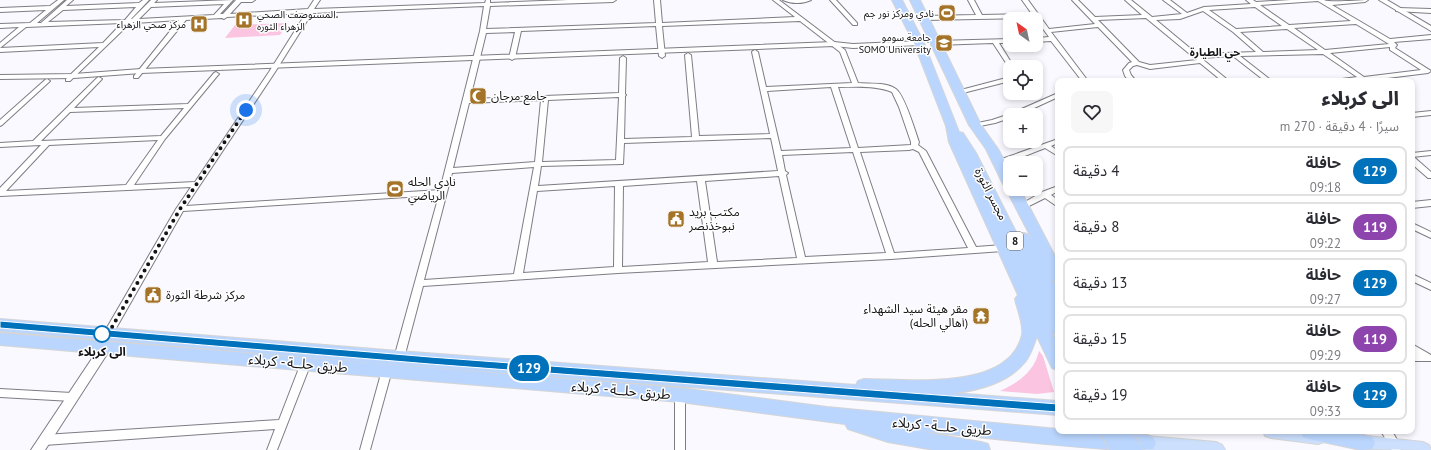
<!DOCTYPE html>
<html lang="ar">
<head>
<meta charset="utf-8">
<style>
	:root { --surface:#fff; --page:#f7f7f7; --text:#2b2b33; --muted:#7c7c81; --line:#e1e1e2 }
	body { margin:0; font-family:"PT Sans","Noto Sans Arabic",sans-serif; background:var(--page); color:var(--text); direction:rtl; height:100vh; display:flex; flex-direction:column; font-size:15px; white-space:nowrap }
	* { box-sizing:border-box; margin:0 }
	p { font-size:13px; color:var(--muted) }
	.icon { flex:none; width:22px; height:22px; fill:none; stroke:currentColor; stroke-width:2; stroke-linecap:round; stroke-linejoin:round }
	.map { position:relative; flex:1; overflow:hidden; direction:ltr }
	.drawer { position:absolute; left:1055px; top:78px; width:360px; height:356px; display:flex; flex-direction:column; background:var(--surface); border-radius:8px; box-shadow:0 2px 6px #0003; direction:rtl }
	.drawer>* { flex:none }
	.badge { padding:0 8px; border-radius:13px; font-size:14px; line-height:26px }
	.needle { width:26px; rotate:327deg }
	.buttons { position:absolute; left:1003px; top:12px; display:grid; gap:8px }
	.buttons a { display:grid; place-items:center; width:40px; height:40px; border-radius:8px; background:var(--surface); box-shadow:0 2px 6px #0003; font-size:20px }
	.you { position:absolute; width:20px; height:20px; margin:-10px; border:3px solid #fff; border-radius:50%; background:#1a73e8; box-shadow:0 0 0 6px #1a73e833 }
	.map>.badge { position:absolute; translate:-50% -50%; box-shadow:0 0 0 2px #fff }
	.round { display:grid; place-items:center; flex:none; width:42px; height:42px; border-radius:8px; background:var(--page) }
	.head { display:flex; align-items:center; justify-content:space-between; height:68px; padding:0 16px }
	h1 { font-size:19px; font-weight:800; line-height:30px }
	ul { padding:0; list-style:none }
	li { display:flex; align-items:center; gap:12px; height:50px; margin:0 8px 6px; padding:0 8px; border:2px solid var(--line); border-radius:8px }
	li div { flex:1 }
	li b { display:block; font-size:15px }
	li em { font-style:normal }
	li .badge { min-width:44px; font-weight:700; text-align:center }
	.map>svg:first-child { display:block }
	.green { fill:#fbc4e0 }
	.lines { fill:none; stroke-linecap:round; stroke-linejoin:round }
	.minor-casing { stroke:#7d7d84; stroke-width:2 }
	.tertiary-casing { stroke:#7d7d84; stroke-width:2 }
	.primary-casing { stroke:#d5d5d5; stroke-width:2 }
	.trunk-casing { stroke:#d5d5d5; stroke-width:2 }
	.minor { fill:#fff; fill-rule:evenodd }
	.tertiary { fill:#fff; fill-rule:evenodd }
	.primary { fill:#cce0fe; fill-rule:evenodd }
	.trunk { fill:#bbd6fe; fill-rule:evenodd }
	.trunk-bridge-casing { stroke:#d5d5d5; stroke-width:18; stroke-linecap:butt }
	.trunk-bridge { stroke:#bbd6fe; stroke-width:16 }
	.line { fill:#0072bc; stroke:#fff }
	.walk { stroke:#131316; stroke-width:4; stroke-dasharray:0 7.2 }
	.stop-dot { fill:#fff; stroke:#0072bc; stroke-width:2 }
	.labels { text-anchor:middle; stroke-width:3; stroke-linejoin:round; paint-order:stroke }
	.far-poi-label { font-size:10px; fill:#131316; stroke:#fff; text-anchor:end }
	.far-neighbourhood-label { font-size:11px; font-weight:bold; fill:#131316; stroke:#fff }
	.shield { fill:#fff; stroke:#5a5a5c; stroke-width:1 }
	.shield-label { font-size:11px; font-weight:bold; fill:#131316 }
	.poi-label { font-size:12px; fill:#131316; stroke:#fff; text-anchor:start }
	.street-label { font-size:12px; fill:#131316; stroke:#fff }
	.stop-label { font-size:12px; font-weight:bold; fill:#131316; stroke:#fff }
	.near-street-label { font-size:14px; fill:#131316; stroke:#fff }
</style>
</head>
<body>
<div class="map">
<svg width="1431" height="450" viewBox="0 0 1431 450">
	<rect width="100%" height="100%" fill="#f9f9ff"/>
	<path class="green" d="M 288,23 L 280,35 L 225,38 L 235,25 Z
		M 1039,351 L 1043,356 L 1054,392 L 1037,394 L 1000,391 C 1019,382 1034,372 1039,351 Z"/>
	<g class="lines">
		<defs>
			<path id="minor" d="M 58,0 L 64,0 L 37,23 L 41,23 L 67,0 L 73,0 L 66,6 L 139,3 L 143,0 L 149,0 L 131,19 L 132,19 L 151,0 L 157,0 L 154,3 L 233,0 L 220,14 L 223,14 L 236,0 L 255,0 L 252,2 L 241,2 L 230,14 L 308,9 L 314,0 L 320,0 L 314,9 L 485,3 L 486,0 L 490,0 L 490,3 L 568,0 L 616,0 L 613,2 L 490,6 L 486,29 L 656,23 L 654,0 L 660,0 L 662,23 L 795,17 L 773,0 L 779,0 L 845,50 L 858,83 C 870,84 886,82 896,89 C 905,96 915,131 919,142 L 918,145 L 926,151 L 976,247 L 1003,245 L 1007,248 L 1003,251 L 891,259 L 618,273 L 423,286 L 404,358 L 402,361 L 399,362 L 396,361 L 394,358 L 439,195 L 183,211 L 111,337 L 108,338 L 105,337 L 103,334 L 105,331 L 176,209 L 191,187 L 0,196 L 0,188 L 41,145 L 0,147 L 0,143 L 33,141 L 97,78 L 99,77 L 102,79 L 74,108 L 188,104 L 214,73 L 216,72 L 219,74 L 218,75 L 165,139 L 134,185 L 195,182 L 269,72 L 306,13 L 227,17 L 224,19 L 222,18 L 186,20 L 138,78 L 134,78 L 134,76 L 179,20 L 135,23 L 126,27 L 70,81 L 66,81 L 66,79 L 99,47 L 0,52 L 0,48 L 103,43 L 122,23 L 26,27 L 0,48 L 0,43 L 19,27 L 0,28 L 0,24 L 30,23 L 46,10 L 0,12 L 0,8 L 50,6 ZM 224,4 L 214,15 L 139,19 L 151,7 ZM 484,6 L 480,31 L 440,190 L 186,206 L 275,72 L 312,13 ZM 136,7 L 125,20 L 48,22 L 63,10 ZM 800,21 L 840,52 L 852,83 L 766,87 L 758,52 L 755,50 L 753,51 L 752,52 L 770,134 L 699,136 L 691,55 L 688,53 L 685,55 L 692,137 L 624,139 L 625,96 L 626,95 L 625,94 L 626,58 L 623,56 L 620,58 L 619,93 L 470,99 L 486,33 L 515,32 L 509,58 L 512,60 L 515,58 L 521,31 L 656,26 L 659,56 L 662,58 L 665,56 L 662,26 ZM 831,87 L 851,148 L 781,151 L 767,91 ZM 838,87 C 855,87 875,85 892,92 L 899,107 L 911,142 L 911,145 L 858,148 ZM 619,97 L 616,160 L 542,162 L 548,100 ZM 541,100 L 535,162 L 453,168 L 469,103 ZM 184,108 L 161,136 L 41,141 L 70,112 ZM 771,138 L 778,171 L 538,186 L 541,166 L 623,164 L 624,143 ZM 158,140 L 126,185 L 6,191 L 49,145 ZM 913,149 L 919,152 L 968,248 L 894,253 L 860,152 L 909,150 ZM 853,152 L 886,253 L 805,257 L 786,175 L 788,173 L 785,171 L 782,155 ZM 534,167 L 514,274 L 424,280 L 452,173 ZM 779,176 L 797,258 L 717,262 L 705,181 ZM 697,181 L 708,262 L 622,267 L 623,186 ZM 615,186 L 614,267 L 523,273 L 537,191 Z
				M 783,0 L 811,0 C 803,4 791,4 783,0 Z
				M 830,0 L 836,0 L 857,23 L 857,25 L 853,25 Z
				M 968,0 L 974,0 L 982,15 L 1032,14 L 1022,0 L 1028,0 L 1049,29 L 1095,24 L 1072,0 L 1078,0 L 1095,17 L 1142,15 L 1125,0 L 1131,0 L 1152,17 L 1182,14 L 1163,0 L 1170,0 L 1187,13 L 1204,7 L 1251,4 L 1246,0 L 1253,0 L 1256,2 L 1291,0 L 1324,0 C 1330,3 1359,0 1368,0 L 1365,2 L 1332,5 L 1390,39 L 1431,35 L 1431,39 L 1394,42 L 1397,45 L 1395,48 L 1431,71 L 1428,73 L 1363,81 L 1339,81 L 1342,79 L 1357,77 L 1323,54 L 1240,56 L 1272,81 L 1265,81 L 1233,56 L 1201,58 L 1229,81 L 1222,81 L 1200,63 L 1150,69 L 1137,65 L 1133,66 L 1129,70 L 1131,75 L 1136,81 L 1129,81 L 1125,76 L 1123,70 L 1129,63 L 1132,62 L 1098,27 L 1051,32 L 1088,81 L 1082,81 L 1051,41 L 1036,42 L 1036,38 L 1049,37 L 1035,18 L 923,20 L 920,18 L 923,16 L 976,15 ZM 1318,1 L 1351,21 L 1289,25 L 1260,5 ZM 1255,7 L 1282,26 L 1236,29 L 1209,10 ZM 1203,11 L 1233,32 L 1256,52 L 1197,54 L 1156,20 L 1180,19 ZM 1146,18 L 1197,60 L 1150,65 L 1139,62 L 1098,20 ZM 1356,24 L 1389,44 L 1325,50 L 1294,28 ZM 1287,29 L 1318,50 L 1263,52 L 1240,32 ZM 1390,47 L 1390,50 L 1421,70 L 1364,77 L 1330,53 Z
				M 1398,8 L 1431,9 L 1431,13 L 1396,11 L 1396,9 Z
				M 1010,39 L 1010,43 L 999,43 L 1014,67 L 1010,67 L 1010,69 L 993,43 L 936,45 L 933,43 L 936,41 Z
				M 1010,77 L 1010,81 L 959,94 L 956,92 L 957,91 Z
				M 47,79 L 50,81 L 49,82 L 2,125 L 0,126 L 0,120 L 45,80 Z
				M 1058,93 L 1058,97 L 1019,115 L 1010,115 L 1010,118 L 995,123 L 975,127 L 972,125 L 973,124 L 992,120 L 1010,114 Z
				M 1431,111 L 1431,115 L 1412,117 L 1412,113 Z
				M 1058,139 L 1058,143 L 1051,146 L 1058,151 L 1058,156 L 1045,148 L 1002,165 L 996,165 L 995,163 L 996,161 Z
				M 1431,151 L 1431,155 L 1412,157 L 1412,153 Z
				M 1412,158 L 1415,158 L 1431,172 L 1431,178 L 1428,178 L 1412,164 Z
				M 1058,186 L 1058,191 L 1051,195 L 1058,200 L 1058,207 L 1045,198 L 1025,208 L 1019,208 L 1018,206 L 1042,192 Z
				M 1431,200 L 1431,206 L 1412,208 L 1412,202 Z
				M 1412,223 L 1431,232 L 1431,238 L 1412,229 Z
				M 1412,274 L 1431,283 L 1431,290 L 1412,281 Z
				M 1412,344 L 1431,355 L 1431,361 L 1412,361 L 1412,353 L 1413,353 L 1412,353 Z
				M 306,359 L 309,360 L 311,363 L 277,450 L 267,450 L 275,429 L 44,445 L 40,443 L 39,440 L 40,437 L 44,435 L 279,420 L 301,363 L 303,360 Z
				M 387,366 L 390,367 L 392,370 L 370,450 L 360,450 L 382,370 L 384,367 Z
				M 0,389 L 72,393 L 76,394 L 77,397 L 76,400 L 72,401 L 0,397 Z
				M 680,391 L 684,392 L 685,395 L 685,450 L 675,450 L 675,395 L 676,392 Z
				M 1381,431 L 1392,431 L 1401,447 L 1400,450 L 1392,450 Z"/>
			<path id="tertiary" d="M 1379,0 L 1387,0 L 1431,26 L 1431,31 Z
				M 919,41 L 922,41 L 922,45 L 853,48 L 834,46 L 141,73 L 74,78 L 0,79 L 0,75 L 74,74 L 141,69 L 834,42 L 853,44 Z
				M 105,343 L 109,345 L 111,348 L 109,351 L 45,450 L 31,450 L 101,345 Z"/>
			<path id="primary" d="M 1263,431 L 1322,431 L 1324,432 L 1326,437 L 1324,442 L 1318,444 L 1271,438 L 1265,436 Z
				M 1358,435 L 1423,442 L 1429,445 L 1431,450 L 1358,449 L 1352,447 L 1350,442 L 1352,437 Z
				M 1147,436 L 1216,442 L 1222,445 L 1225,450 L 1146,450 L 1141,448 L 1138,443 L 1141,438 Z"/>
			<path id="trunk" d="M 892,0 L 902,0 L 924,43 L 959,132 L 963,133 L 976,153 L 1018,236 L 1024,233 L 1029,235 L 1034,243 L 1006,189 L 1007,187 L 1003,184 L 986,149 L 969,125 L 910,0 L 920,0 L 981,125 L 998,149 L 1010,171 L 1010,189 L 1020,189 L 1058,262 L 1058,281 L 1053,280 L 1058,289 L 1058,310 L 1056,309 L 1058,313 L 1058,335 L 1052,332 L 1058,345 L 1058,370 L 1052,368 L 1037,336 C 1034,344 1031,355 1025,362 C 1009,382 979,391 953,393 L 1058,401 L 1058,415 L 399,365 L 0,331 L 0,319 L 399,351 L 856,385 L 858,381 L 864,379 C 907,379 1009,392 1022,335 C 1024,324 1017,309 1015,299 L 1018,295 L 949,142 L 946,126 L 914,43 Z
				M 0,333 L 680,388 L 827,407 L 1058,429 L 1058,431 L 1147,435 L 1153,437 L 1156,443 L 1153,449 C 1141,450 1118,449 1105,449 C 1043,445 981,437 919,431 L 981,442 L 988,444 L 990,450 L 934,450 L 888,442 L 848,429 L 845,424 L 680,402 L 0,345 Z
				M 1300,431 L 1347,431 L 1372,437 L 1375,443 L 1372,449 L 1361,450 L 1309,439 L 1303,437 Z"/>
		</defs>
		<use href="#minor" class="minor-casing"/>
		<use href="#tertiary" class="tertiary-casing"/>
		<use href="#primary" class="primary-casing"/>
		<use href="#trunk" class="trunk-casing"/>
		<use href="#minor" class="minor"/>
		<use href="#tertiary" class="tertiary"/>
		<use href="#primary" class="primary"/>
		<use href="#trunk" class="trunk"/>
		<defs>
			<path id="trunk-bridge" d="M 1109,431 L 1118,450
				M 1123,431 L 1133,450"/>
		</defs>
		<use href="#trunk-bridge" class="trunk-bridge-casing"/>
		<use href="#trunk-bridge" class="trunk-bridge"/>
	</g>
	<path class="line" d="M 0,321 L 430,357 L 1058,404 L 1061,405 L 1063,408 L 1061,411 L 1058,412 L 430,364 L 0,328 Z"/>
	<g class="lines">
		<path class="walk" d="M 102,334 L 108,334 L 180,209 L 246,110"/>
	</g>
	<defs>
		<symbol id="stadium-square" viewBox="-11 -11 22 22"><rect x="-9" y="-9" width="18" height="18" rx="4" fill="#a47328" stroke="#fff"/><path d="M0-5a6.5 5 0 1 0 0 10a6.5 5 0 1 0 0-10ZM-3.5-1.8h7v3.6h-7Z" fill="#fff"/></symbol>
		<symbol id="hospital-square" viewBox="-11 -11 22 22"><rect x="-9" y="-9" width="18" height="18" rx="4" fill="#a47328" stroke="#fff"/><path d="M-5-5h3v3.5h4V-5h3V5h-3V1.5h-4V5h-3Z" fill="#fff"/></symbol>
		<symbol id="university-square" viewBox="-11 -11 22 22"><rect x="-9" y="-9" width="18" height="18" rx="4" fill="#a47328" stroke="#fff"/><path d="M0-5L7-2L0 1L-7-2ZM-4 1L0 2.5L4 1V4Q0 6-4 4Z" fill="#fff"/></symbol>
		<symbol id="mosque-square" viewBox="-11 -11 22 22"><rect x="-9" y="-9" width="18" height="18" rx="4" fill="#a47328" stroke="#fff"/><path d="M3.5-4.9A6 6 0 1 0 3.5 4.9A5 5 0 1 1 3.5-4.9Z" fill="#fff"/></symbol>
		<symbol id="civic-square" viewBox="-11 -11 22 22"><rect x="-9" y="-9" width="18" height="18" rx="4" fill="#a47328" stroke="#fff"/><path d="M-.6-6.5H3V-4.5H.6V-3L4-1V1h2V6H-6V1h2V-1L-.6-3ZM-1.2 2.5V6h2.4V2.5Z" fill="#fff"/></symbol>
		<symbol id="temple-square" viewBox="-11 -11 22 22"><rect x="-9" y="-9" width="18" height="18" rx="4" fill="#a47328" stroke="#fff"/><path d="M0-6L5-2H3V0L6.5 2.5H4V6H1.5V3h-3V6H-4V2.5H-6.5L-3 0V-2H-5Z" fill="#fff"/></symbol>
	</defs>
	<g fill-rule="evenodd">
		<use href="#stadium-square" x="937" y="3" width="20" height="20"/>
		<use href="#hospital-square" x="234" y="10" width="20" height="20"/>
		<use href="#hospital-square" x="189" y="14" width="20" height="20"/>
		<use href="#university-square" x="934" y="33" width="20" height="20"/>
		<use href="#mosque-square" x="468" y="86" width="20" height="20"/>
		<use href="#stadium-square" x="385" y="179" width="20" height="20"/>
		<use href="#civic-square" x="666" y="209" width="20" height="20"/>
		<use href="#civic-square" x="143" y="285" width="20" height="20"/>
		<use href="#temple-square" x="971" y="306" width="20" height="20"/>
	</g>
	<circle class="stop-dot" cx="102" cy="334" r="8"/>
	<g class="labels">
		<g class="far-poi-label">
			<text x="934" y="17">نادي ومركز نور جم</text>
			<text x="257" y="18" text-anchor="start">المستوصف الصحي،<tspan x="257" dy="12">الزهراء الثوره</tspan></text>
			<text x="186" y="28">مركز صحي الزهراء</text>
			<text x="931" y="41">جامعة سومو<tspan x="931" dy="12">SOMO University</tspan></text>
		</g>
		<g class="far-neighbourhood-label">
			<text x="1215" y="56">حي الطيارة</text>
		</g>
		<rect class="shield" x="1007" y="232" width="16" height="18" rx="3"/>
		<g class="shield-label">
			<text x="1015" y="245">8</text>
		</g>
		<g class="poi-label">
			<text x="491" y="100">جامع مرجان</text>
			<text x="408" y="186">نادي الحله<tspan x="408" dy="14">الرياضي</tspan></text>
			<text x="689" y="216">مكتب بريد<tspan x="689" dy="14">نبوخذنصر</tspan></text>
			<text x="166" y="299">مركز شرطة الثورة</text>
			<text x="968" y="313" text-anchor="end">مقر هيئة سيد الشهداء<tspan x="968" dy="14">(اهالي الحله)</tspan></text>
		</g>
		<g class="street-label">
			<text transform="translate(991 194) rotate(63)" y="4">مجسر الثورة</text>
		</g>
		<g class="stop-label">
			<text x="102" y="356">الى كربلاء</text>
		</g>
		<g class="near-street-label">
			<text transform="translate(298 363) rotate(5)" y="5">طريق حلــة - كربلاء</text>
			<text transform="translate(621 390) rotate(5)" y="5">طريق حلــة - كربلاء</text>
			<text transform="translate(942 426) rotate(5)" y="5">طريق حلــة - كربلاء</text>
		</g>
	</g>
</svg>
<div class="buttons">
<a><svg class="needle" viewBox="-14 -14 28 28"><path d="M0-13l5 13h-10z" fill="#e53935"/><path d="M0 13l5-13h-10z" fill="#7c7c81"/></svg></a>
<a><svg class="icon" aria-label="locate" viewBox="0 0 24 24"><circle cx="12" cy="12" r="6"/><path d="M12 2v4M12 18v4M2 12h4M18 12h4"/></svg></a>
<a>+</a>
<a>−</a>
</div>
<div class="you" style="left:246px;top:110px"></div>
<b class="badge" style="left:529px;top:368px;background:#0072bc;color:#fff">129</b>
<section class="drawer">
<div class="head"><div><h1>الى كربلاء</h1><p>سيرًا · 4 دقيقة · 270 m</p></div><a class="round"><svg class="icon" aria-label="heart" viewBox="0 0 24 24"><path d="M12 20l-8-8c-3-5 5-10 8-4 3-6 11-1 8 4z"/></svg></a></div>
<ul>
<li><span class="badge" style="background:#0072bc;color:#fff">129</span><div><b>حافلة</b><p>09:18</p></div><em>4 دقيقة</em></li>
<li><span class="badge" style="background:#8e44ad;color:#fff">119</span><div><b>حافلة</b><p>09:22</p></div><em>8 دقيقة</em></li>
<li><span class="badge" style="background:#0072bc;color:#fff">129</span><div><b>حافلة</b><p>09:27</p></div><em>13 دقيقة</em></li>
<li><span class="badge" style="background:#8e44ad;color:#fff">119</span><div><b>حافلة</b><p>09:29</p></div><em>15 دقيقة</em></li>
<li><span class="badge" style="background:#0072bc;color:#fff">129</span><div><b>حافلة</b><p>09:33</p></div><em>19 دقيقة</em></li>
</ul>
</section>
</div>
</body>
</html>
